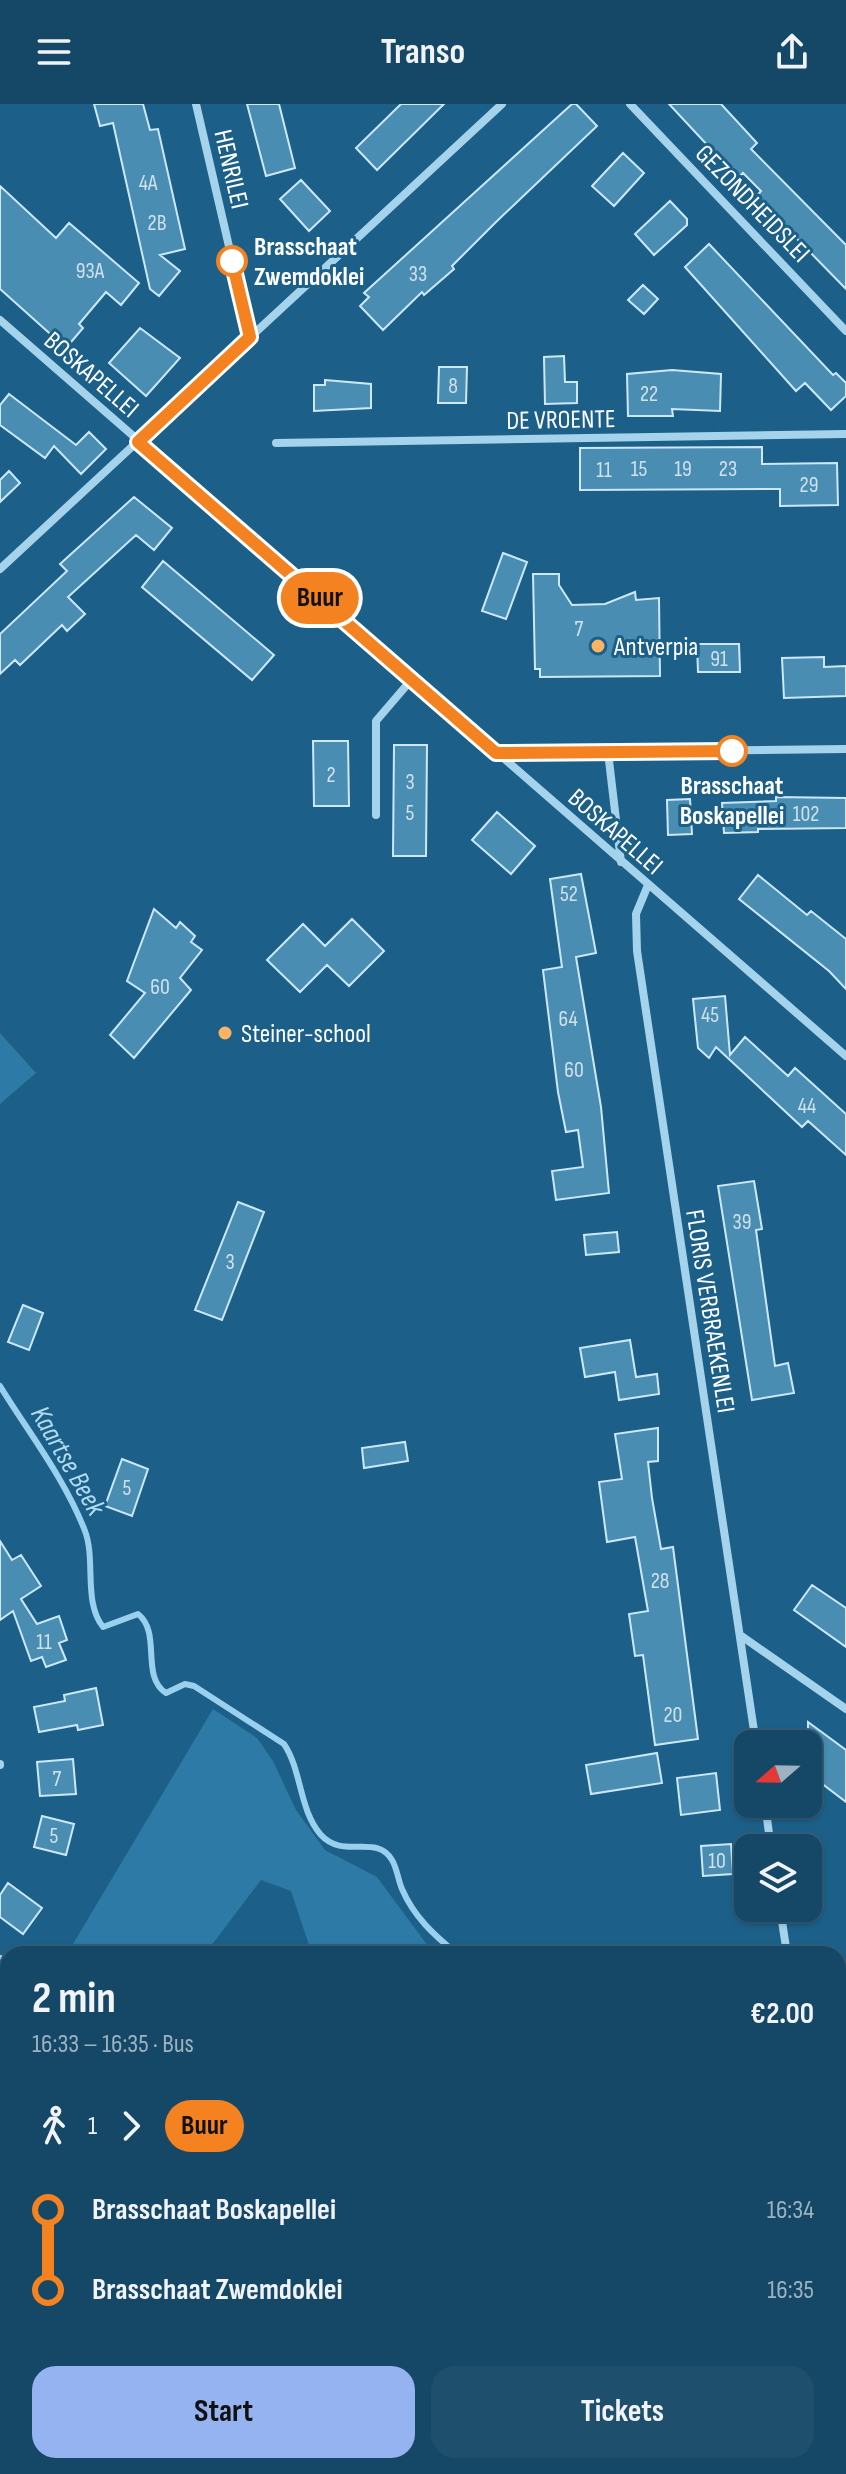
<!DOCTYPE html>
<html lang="en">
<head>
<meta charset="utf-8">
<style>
	:root { --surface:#154867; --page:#1e4f6d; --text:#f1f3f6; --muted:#9db2c0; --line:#34607b; --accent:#95b2f1 }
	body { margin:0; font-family:"Sofia Sans Condensed",sans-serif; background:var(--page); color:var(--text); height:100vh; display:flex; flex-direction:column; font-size:30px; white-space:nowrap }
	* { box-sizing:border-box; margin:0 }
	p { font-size:26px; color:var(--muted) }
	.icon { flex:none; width:44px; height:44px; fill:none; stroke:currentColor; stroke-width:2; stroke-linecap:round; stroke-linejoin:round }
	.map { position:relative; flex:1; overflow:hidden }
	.sheet { position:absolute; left:0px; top:1842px; width:846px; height:528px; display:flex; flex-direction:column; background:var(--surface); border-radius:24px 24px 0 0; box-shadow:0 2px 6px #0004,0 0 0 2px var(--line) }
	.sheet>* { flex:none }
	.badge { padding:0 16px; border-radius:26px; font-size:28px; line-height:52px }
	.needle { width:52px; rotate:250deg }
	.tools { position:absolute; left:734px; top:1626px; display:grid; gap:16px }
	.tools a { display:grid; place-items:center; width:88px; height:88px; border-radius:16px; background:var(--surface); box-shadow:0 2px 6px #0004,0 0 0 2px var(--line); font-size:40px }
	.map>.badge { position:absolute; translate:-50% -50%; box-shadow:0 0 0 4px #fff }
	.legs { display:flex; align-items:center; gap:12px; height:88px; padding:0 32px; font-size:26px }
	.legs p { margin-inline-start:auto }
	.headline { display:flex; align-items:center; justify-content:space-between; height:136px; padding:0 32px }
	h1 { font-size:44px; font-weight:700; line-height:60px }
	.action { display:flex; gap:16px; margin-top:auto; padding:16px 32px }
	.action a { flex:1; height:92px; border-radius:24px; background:var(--accent); color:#111; font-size:32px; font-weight:700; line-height:92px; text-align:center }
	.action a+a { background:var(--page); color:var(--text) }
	ul { padding:0 32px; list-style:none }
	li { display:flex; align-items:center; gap:28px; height:80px; font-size:30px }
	li i { display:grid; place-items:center; width:12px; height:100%; margin:0 10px; background:currentColor }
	li i::after { content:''; width:20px; height:20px; margin:-10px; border:6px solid; border-radius:50%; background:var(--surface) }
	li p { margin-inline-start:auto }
	li:first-child i { background:linear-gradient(#0000 50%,currentColor 0) }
	li:last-child i { background:linear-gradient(currentColor 50%,#0000 0) }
	header { display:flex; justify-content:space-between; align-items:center; height:104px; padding:0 32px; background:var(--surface); font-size:36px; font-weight:700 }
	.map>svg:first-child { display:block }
	.green { fill:#2c7aa5 }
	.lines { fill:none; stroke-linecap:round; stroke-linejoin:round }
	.stream { stroke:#99d0ee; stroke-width:6 }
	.building { fill:#498db3; stroke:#cce8f9; stroke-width:2 }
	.street { stroke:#a6d3ec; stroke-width:8 }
	.primary { stroke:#ecf7ff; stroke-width:20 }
	.line-1-casing { stroke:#fff; stroke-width:18 }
	.line-1 { stroke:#f58220; stroke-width:12 }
	.stop-1-dot { fill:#fff; stroke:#f58220; stroke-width:4 }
	.poi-dot { fill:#fcb464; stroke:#1c6089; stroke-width:3 }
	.labels { text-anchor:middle; stroke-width:6; stroke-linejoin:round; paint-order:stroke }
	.number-label { font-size:22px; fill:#d2e2ec }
	.street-label { font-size:26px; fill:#fff; stroke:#1c6089 }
	.stop-label { font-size:26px; font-weight:bold; fill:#fff; stroke:#1c6089; text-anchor:start }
	.poi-label { font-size:26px; fill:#fff; stroke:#1c6089; text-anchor:start }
	.water-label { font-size:28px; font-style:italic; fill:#b2dcf3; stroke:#1c6089 }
</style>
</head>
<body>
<header><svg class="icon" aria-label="menu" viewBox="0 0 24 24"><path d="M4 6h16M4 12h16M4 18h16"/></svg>Transo<svg class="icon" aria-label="share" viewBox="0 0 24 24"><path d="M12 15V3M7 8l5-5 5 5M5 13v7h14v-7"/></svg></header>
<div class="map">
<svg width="846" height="2370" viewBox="0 0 846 2370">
	<rect width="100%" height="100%" fill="#1c6089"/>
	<path class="green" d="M 0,929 L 36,969 L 0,1000 Z
		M 213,1605 L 257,1634 L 273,1657 L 296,1706 L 325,1746 L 377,1773 L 434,1850 L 312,1850 L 291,1787 L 261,1776 L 205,1850 L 67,1850 Z"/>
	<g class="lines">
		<path class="stream" d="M 0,1282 C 29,1329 65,1375 85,1427 C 96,1456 83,1498 103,1523 L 138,1510 C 162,1529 140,1572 166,1589 L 185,1580 L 194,1582 L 284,1640 C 302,1667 299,1706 321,1731 C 344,1756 376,1729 392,1756 C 397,1764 398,1776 402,1785 C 414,1813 434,1831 457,1850
			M 0,2309 L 8,2314
			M 830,2362 L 843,2370"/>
	</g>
	<path class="building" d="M 94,0 L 143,0 L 150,26 L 158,25 L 185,145 L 160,151 L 180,167 L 159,192 L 150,185 L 113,19 L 100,22 Z
		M 247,0 L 279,0 L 295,64 L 266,72 Z
		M 401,0 L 444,0 L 377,66 L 356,44 Z
		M 572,0 L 576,0 L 597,22 L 496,118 L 452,162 L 454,165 L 424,191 L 422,188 L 383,226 L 360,202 L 369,193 L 364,189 Z
		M 669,0 L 721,0 L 757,39 L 751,45 L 846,141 L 846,185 L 756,93 L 761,87 L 743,69 L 738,74 Z
		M 623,49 L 644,69 L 614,102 L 592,82 Z
		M 301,76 L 330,107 L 309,127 L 280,95 Z
		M 0,82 L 56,134 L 69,119 L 139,179 L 121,201 L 106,188 L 79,220 L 83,224 L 66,244 L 0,185 Z
		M 670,97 L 687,115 L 687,121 L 654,151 L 635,130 Z
		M 709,140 L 833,271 L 836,269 L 846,279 L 846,292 L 831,306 L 805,279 L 796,287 L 685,163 Z
		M 643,181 L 658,195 L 644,210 L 628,196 Z
		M 140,224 L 180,254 L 146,292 L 109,259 Z
		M 564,252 L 565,278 L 577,278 L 577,299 L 545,300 L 544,253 Z
		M 439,263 L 467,263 L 466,299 L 438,299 Z
		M 672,266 L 721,270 L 720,307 L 672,305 L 673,312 L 628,312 L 627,270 Z
		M 325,276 L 371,280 L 371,304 L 314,307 L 314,281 L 325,281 Z
		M 9,290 L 76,341 L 89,328 L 106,345 L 81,370 L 54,342 L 45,354 L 0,321 L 0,301 Z
		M 762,343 L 762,360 L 837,359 L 838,401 L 780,402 L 780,385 L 580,386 L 580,344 Z
		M 9,367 L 20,379 L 0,398 L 0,376 Z
		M 134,393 L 172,424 L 154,446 L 136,431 L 68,493 L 85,510 L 67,527 L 62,521 L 20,561 L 15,556 L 0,570 L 0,530 L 67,467 L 60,460 Z
		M 503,449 L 527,458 L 506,515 L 482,507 Z
		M 163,457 L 274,551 L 252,576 L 142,483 Z
		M 533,470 L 559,470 L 559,481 L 572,501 L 605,500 L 635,488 L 636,496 L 659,494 L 660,572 L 540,573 L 540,565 L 535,565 Z
		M 697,540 L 739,540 L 740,568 L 698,568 Z
		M 824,553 L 824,563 L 846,562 L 846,592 L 784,594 L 782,554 Z
		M 313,637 L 348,637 L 349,702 L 314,702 Z
		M 394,641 L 427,641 L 426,752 L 393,752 Z
		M 776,693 L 846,694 L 846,724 L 758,725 L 758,728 L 724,729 L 722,699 L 776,697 Z
		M 690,695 L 692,730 L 668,731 L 667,696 Z
		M 497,708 L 535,742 L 511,770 L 472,736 Z
		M 581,770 L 596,849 L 576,853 L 601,1003 L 609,1089 L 556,1096 L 552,1067 L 583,1063 L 578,1026 L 566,1028 L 558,988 L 543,866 L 562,863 L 550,775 Z
		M 758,771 L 807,811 L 811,807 L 846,835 L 846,885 L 829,867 L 739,795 Z
		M 154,805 L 176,824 L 180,818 L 195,832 L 191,838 L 202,846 L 180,874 L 191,886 L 134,954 L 110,931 L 145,889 L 127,877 Z
		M 352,815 L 384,847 L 349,882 L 327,861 L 300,888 L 267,856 L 303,820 L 325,842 Z
		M 725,892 L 730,951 L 745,933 L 788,972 L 795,964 L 846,1010 L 846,1051 L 808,1017 L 802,1023 L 716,943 L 709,954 L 698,944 L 693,895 Z
		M 754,1077 L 762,1125 L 756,1126 L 775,1262 L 788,1259 L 794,1289 L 752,1296 L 718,1082 Z
		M 238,1098 L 264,1108 L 222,1216 L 195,1206 Z
		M 617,1128 L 619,1148 L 586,1151 L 584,1131 Z
		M 23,1201 L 43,1209 L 29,1246 L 8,1238 Z
		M 630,1236 L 636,1273 L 657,1270 L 659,1290 L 619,1296 L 615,1268 L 585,1273 L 580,1244 Z
		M 658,1324 L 658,1357 L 648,1358 L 652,1394 L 661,1445 L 673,1443 L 698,1635 L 655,1641 L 643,1551 L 635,1552 L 629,1510 L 648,1507 L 635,1433 L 607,1438 L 599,1378 L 622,1375 L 615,1330 Z
		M 405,1338 L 408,1357 L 364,1364 L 362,1344 Z
		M 122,1355 L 148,1365 L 132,1412 L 105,1402 Z
		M 0,1437 L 12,1456 L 21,1451 L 41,1482 L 21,1495 L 37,1520 L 59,1512 L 67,1536 L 59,1539 L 66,1556 L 46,1563 L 42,1553 L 31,1557 L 13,1507 L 0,1516 Z
		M 812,1481 L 846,1504 L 846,1543 L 794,1506 Z
		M 96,1584 L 103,1621 L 78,1626 L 77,1621 L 39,1628 L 34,1603 L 65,1597 L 64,1591 Z
		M 808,1618 L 846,1646 L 846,1698 L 808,1669 L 808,1640 L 798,1640 L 808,1626 Z
		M 657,1649 L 662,1679 L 591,1690 L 586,1661 Z
		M 73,1655 L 76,1690 L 40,1692 L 37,1658 Z
		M 716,1669 L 720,1706 L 681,1711 L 677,1674 Z
		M 42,1712 L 74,1720 L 66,1751 L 34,1743 Z
		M 731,1740 L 733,1770 L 703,1772 L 701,1742 Z
		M 8,1779 L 42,1804 L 23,1830 L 0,1813 L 0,1791 Z"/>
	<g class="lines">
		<path class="street" d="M 196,0 L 250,233
			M 630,0 L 846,227
			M 0,216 L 846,952
			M 276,339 L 846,330
			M 0,465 L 502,0
			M 608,648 L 621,758
			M 497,649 L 846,645
			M 376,711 L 376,617 L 412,575
			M 648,781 L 636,810 L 637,847 L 756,1640
			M 740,1531 L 846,1605
			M 0,1660 L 0,1661
			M 765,1700 L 771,1744
			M 780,1804 L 787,1850
			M 0,1855 L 8,1861
			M 838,2047 L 846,2055
			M 405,2362 L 412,2370"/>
		<path class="primary" d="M 838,2028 L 846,2021
			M 499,2370 L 507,2362"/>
	</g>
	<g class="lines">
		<defs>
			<path id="line-1" d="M 232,157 L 250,233 L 138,338 L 496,649 L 732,647"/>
		</defs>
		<use href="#line-1" class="line-1-casing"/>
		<use href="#line-1" class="line-1"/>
	</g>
	<g class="stop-1-dot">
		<circle cx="232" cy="157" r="14"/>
		<circle cx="732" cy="647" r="14"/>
	</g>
	<g class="poi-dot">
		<circle cx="598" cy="542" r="8"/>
		<circle cx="225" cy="929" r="8"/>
	</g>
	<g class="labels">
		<g class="number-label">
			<text x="148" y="86">4A</text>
			<text x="157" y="126">2B</text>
			<text x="90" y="174">93A</text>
			<text x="418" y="177">33</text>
			<text x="453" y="289">8</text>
			<text x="649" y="297">22</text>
			<text x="639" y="372">15</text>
			<text x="683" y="372">19</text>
			<text x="728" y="372">23</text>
			<text x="604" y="373">11</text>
			<text x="809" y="388">29</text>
			<text x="579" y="532">7</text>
			<text x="719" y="562">91</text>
			<text x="331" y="678">2</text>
			<text x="410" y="685">3</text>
			<text x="410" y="716">5</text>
			<text x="806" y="717">102</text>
			<text x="569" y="797">52</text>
			<text x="160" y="890">60</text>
			<text x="710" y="918">45</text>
			<text x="568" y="922">64</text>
			<text x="574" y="973">60</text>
			<text x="807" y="1009">44</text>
			<text x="742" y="1125">39</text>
			<text x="230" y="1165">3</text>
			<text x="127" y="1391">5</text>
			<text x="660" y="1484">28</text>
			<text x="44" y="1545">11</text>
			<text x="673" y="1618">20</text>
			<text x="57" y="1682">7</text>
			<text x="54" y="1739">5</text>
			<text x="717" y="1764">10</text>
		</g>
		<g class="street-label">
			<text transform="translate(232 65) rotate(77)" y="9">HENRILEI</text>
			<text transform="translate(753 99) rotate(46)" y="9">GEZONDHEIDSLEI</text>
			<text transform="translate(92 270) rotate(41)" y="9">BOSKAPELLEI</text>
			<text transform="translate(561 315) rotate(-1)" y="9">DE VROENTE</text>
			<text transform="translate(616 727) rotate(41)" y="9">BOSKAPELLEI</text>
			<text transform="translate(711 1207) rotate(81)" y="9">FLORIS VERBRAEKENLEI</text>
		</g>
		<g class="stop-label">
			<text x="254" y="151">Brasschaat<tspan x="254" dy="30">Zwemdoklei</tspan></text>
			<text x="732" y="690" text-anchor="middle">Brasschaat<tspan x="732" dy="30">Boskapellei</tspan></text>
		</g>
		<g class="poi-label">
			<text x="614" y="551">Antverpia</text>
			<text x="241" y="938">Steiner-school</text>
		</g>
		<g class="water-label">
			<text transform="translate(69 1356) rotate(60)" y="10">Kaartse Beek</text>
		</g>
	</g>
</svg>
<div class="tools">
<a><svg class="needle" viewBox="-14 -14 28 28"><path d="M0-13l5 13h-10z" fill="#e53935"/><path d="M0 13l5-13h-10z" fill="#9db2c0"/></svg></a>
<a><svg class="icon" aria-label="layers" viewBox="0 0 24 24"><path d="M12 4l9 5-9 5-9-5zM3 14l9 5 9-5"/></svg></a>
</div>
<b class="badge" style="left:320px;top:494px;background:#f58220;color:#111">Buur</b>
<section class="sheet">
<div class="headline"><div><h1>2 min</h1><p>16:33 – 16:35 · Bus</p></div><b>€2.00</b></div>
<div class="legs"><svg class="icon" aria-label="walk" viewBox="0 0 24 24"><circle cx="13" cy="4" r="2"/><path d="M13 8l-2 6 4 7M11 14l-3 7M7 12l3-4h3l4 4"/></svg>1<svg class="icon" aria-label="forward" viewBox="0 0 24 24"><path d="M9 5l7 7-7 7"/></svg><b class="badge" style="background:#f58220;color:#111">Buur</b></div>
<ul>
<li><i style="color:#f58220"></i><b>Brasschaat Boskapellei</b><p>16:34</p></li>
<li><i style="color:#f58220"></i><b>Brasschaat Zwemdoklei</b><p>16:35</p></li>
</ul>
<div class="action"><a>Start</a><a>Tickets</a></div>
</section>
</div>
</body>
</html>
